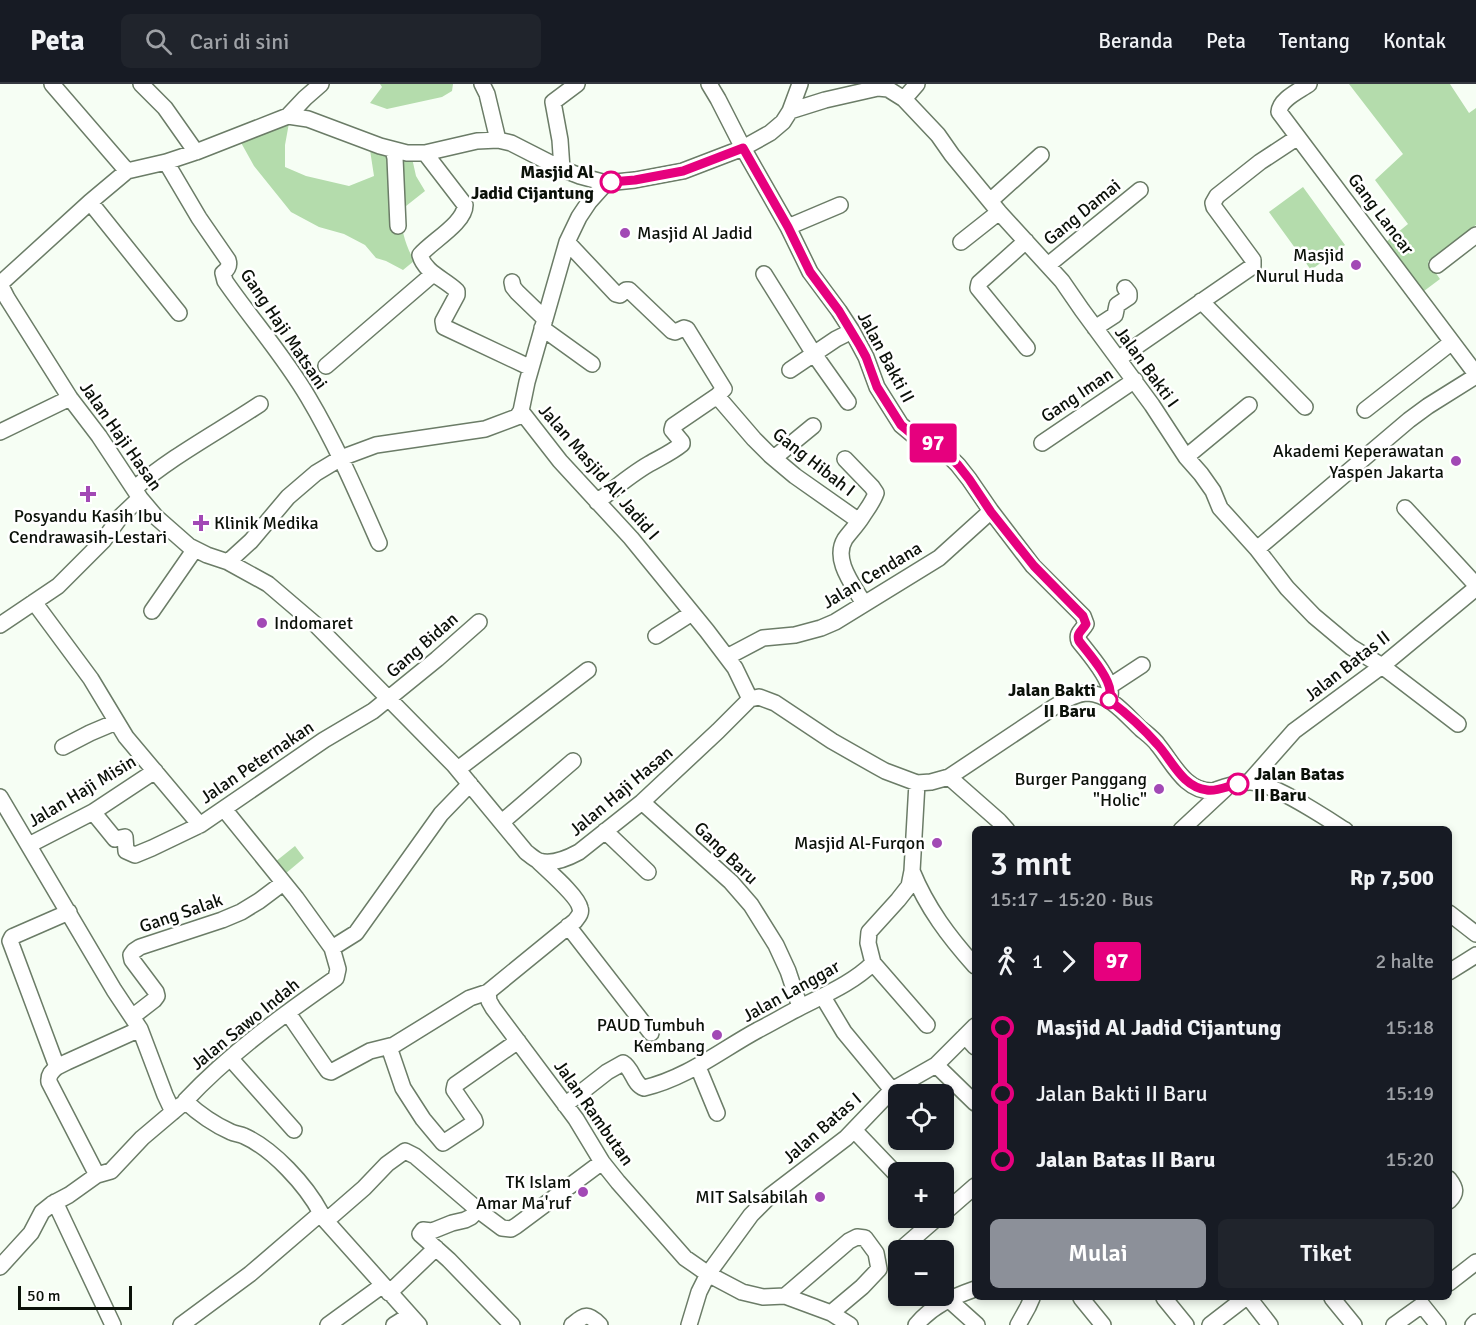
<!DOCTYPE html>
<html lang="id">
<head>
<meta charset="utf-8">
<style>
	:root { --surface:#171b24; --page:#20242c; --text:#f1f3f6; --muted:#9ea1a6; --line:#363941; --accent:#8c9099 }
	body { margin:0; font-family:Signika,sans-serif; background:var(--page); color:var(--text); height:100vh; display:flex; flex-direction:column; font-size:22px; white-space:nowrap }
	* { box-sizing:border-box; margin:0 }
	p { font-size:20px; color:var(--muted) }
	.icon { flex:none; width:33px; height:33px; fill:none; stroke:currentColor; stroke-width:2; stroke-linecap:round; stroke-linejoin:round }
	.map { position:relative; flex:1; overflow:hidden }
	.details { position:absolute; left:972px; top:742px; width:480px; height:474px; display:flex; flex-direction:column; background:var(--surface); border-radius:9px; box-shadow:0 3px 9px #0003 }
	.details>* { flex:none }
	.badge { padding:0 12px; border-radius:4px; font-size:21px; line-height:39px }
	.buttons { position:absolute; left:888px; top:1000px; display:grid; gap:12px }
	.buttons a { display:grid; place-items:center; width:66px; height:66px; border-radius:9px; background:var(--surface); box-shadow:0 3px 9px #0003; font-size:30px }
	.scale { position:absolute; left:18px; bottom:15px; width:114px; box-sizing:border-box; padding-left:6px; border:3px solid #0b1109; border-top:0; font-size:16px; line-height:21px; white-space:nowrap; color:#0b1109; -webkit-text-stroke:4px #fff; paint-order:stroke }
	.map>.badge { position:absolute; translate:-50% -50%; box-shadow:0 0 0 3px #fff }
	.legs { display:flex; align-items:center; gap:9px; height:66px; padding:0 18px; font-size:20px }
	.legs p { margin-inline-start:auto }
	.headline { display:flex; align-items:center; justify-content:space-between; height:102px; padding:0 18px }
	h1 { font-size:33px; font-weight:600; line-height:45px }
	.primary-button { display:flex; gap:12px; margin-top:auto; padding:12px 18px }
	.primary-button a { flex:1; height:69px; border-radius:9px; background:var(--accent); color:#fff; font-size:24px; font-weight:600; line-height:69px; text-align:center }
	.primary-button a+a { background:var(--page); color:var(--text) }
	ul { padding:0 18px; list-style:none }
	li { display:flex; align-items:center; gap:21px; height:66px; font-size:22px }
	li i { display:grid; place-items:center; width:9px; height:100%; margin:0 8px; background:currentColor }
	li i::after { content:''; width:15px; height:15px; margin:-8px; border:4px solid; border-radius:50%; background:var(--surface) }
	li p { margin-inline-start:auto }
	li:first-child i { background:linear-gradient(#0000 50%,currentColor 0) }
	li:last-child i { background:linear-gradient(currentColor 50%,#0000 0) }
	header { display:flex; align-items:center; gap:36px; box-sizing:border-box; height:84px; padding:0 30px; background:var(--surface); border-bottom:2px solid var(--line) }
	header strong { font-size:28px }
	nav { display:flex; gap:33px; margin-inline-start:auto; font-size:21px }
	.search { width:420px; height:54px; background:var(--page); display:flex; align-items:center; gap:15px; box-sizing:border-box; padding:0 21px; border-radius:9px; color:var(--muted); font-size:22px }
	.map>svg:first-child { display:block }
	.green { fill:#b4dcac }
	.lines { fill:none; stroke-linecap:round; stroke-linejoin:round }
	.minor-casing { stroke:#6b7c67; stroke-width:18 }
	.minor { stroke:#fff; stroke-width:15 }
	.line-1-casing { stroke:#fff; stroke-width:14 }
	.line-1 { stroke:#e6007e; stroke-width:9 }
	.stop-1-dot { fill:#fff; stroke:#e6007e; stroke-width:3 }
	.poi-dot { fill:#a249b5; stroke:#fff; stroke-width:2 }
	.labels { text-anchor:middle; stroke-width:5; stroke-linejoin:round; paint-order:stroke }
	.stop-label { font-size:18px; font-weight:bold; fill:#0b1109; stroke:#fff; text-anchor:end }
	.street-label { font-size:18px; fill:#0b1109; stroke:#fff }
	.poi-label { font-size:18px; fill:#0b1109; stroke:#fff; text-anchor:end }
</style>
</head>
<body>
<header>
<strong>Peta</strong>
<div class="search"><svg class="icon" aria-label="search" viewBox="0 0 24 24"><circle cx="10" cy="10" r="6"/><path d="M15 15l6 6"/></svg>Cari di sini</div>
<nav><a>Beranda</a><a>Peta</a><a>Tentang</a><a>Kontak</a></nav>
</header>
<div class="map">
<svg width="1476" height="1241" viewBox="0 0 1476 1241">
	<rect width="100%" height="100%" fill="#f6fef4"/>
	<path class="green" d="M 380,0 L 453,0 L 452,7 L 442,13 L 387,25 L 370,19 L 382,3 Z
		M 1349,0 L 1450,0 L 1469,29 L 1476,24 L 1476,141 L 1428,178 L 1440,195 L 1424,207 L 1386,158 L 1408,140 L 1375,96 L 1403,70 Z
		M 289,39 L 285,61 L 285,83 L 306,92 L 349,102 L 374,92 L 370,66 L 398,70 L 412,74 L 416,92 L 425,107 L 401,126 C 401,147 405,159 414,177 L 403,186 L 386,177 L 376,174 L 365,161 L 344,150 L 319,143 L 291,128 L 254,82 L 239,55 Z
		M 1303,103 L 1345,161 L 1311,186 L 1269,128 Z
		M 295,762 L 304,774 L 285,790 L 275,778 Z"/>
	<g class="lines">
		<defs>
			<path id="minor" d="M 52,0 L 127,87
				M 141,0 L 165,24 L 196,68
				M 482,0 L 487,10 L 498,56
				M 709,0 L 718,15 L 743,64 L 788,143 L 810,188 L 839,227 L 852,247 L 866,273 L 877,303 L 901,341 L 913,351 L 930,356 L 946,369 L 958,381 L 969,395 L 991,427 L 1033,482 L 1083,532 L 1086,540 C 1082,547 1076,549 1079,557 C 1088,569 1109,592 1110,607 C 1111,610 1110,613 1109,616
				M 1309,0 C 1299,7 1280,15 1279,28 L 1476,290
				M 904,15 L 917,0
				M 790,27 L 825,16 L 878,4 L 888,5 L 904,15 L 938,51 L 952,71 L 999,128 L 1062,197 L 1082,226 L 1152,321 L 1186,373 L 1201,390 L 1213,407 L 1220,424 L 1257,465 L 1287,504 L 1314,532 L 1351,563 L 1382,582 L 1458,640
				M 288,32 L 305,14 L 321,0
				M 393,66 L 395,74 L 398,142
				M 425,69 L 465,121 C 465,139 432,157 420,171 C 425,189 445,195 457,207 L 457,211 L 443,237 L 444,243 L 531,284
				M 166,78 L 199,134 L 228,176 C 230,182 228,185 223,189 L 225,197 C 252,236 284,272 308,313 C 336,360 357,409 379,459
				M 562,85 L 560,56 L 553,18 L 577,0
				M 990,117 L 1041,71
				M 90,118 L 179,229
				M 788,143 L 840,121
				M 1026,157 L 979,199 L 978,204 L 1027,264
				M 567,158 L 616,210 L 620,211 L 626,206 L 629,206 L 672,247 L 675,248 L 684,244 L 687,245 L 724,305 L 717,312 L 673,342 L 672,346 L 682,358 L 682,360 C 671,369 661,373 649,380 C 630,391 614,405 597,418
				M 961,158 L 999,128
				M 1048,181 L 1140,106
				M 1437,181 L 1476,151
				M 764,190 L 814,270 L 848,318
				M 512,198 L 513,203 L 517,208 L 545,235
				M 0,200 L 7,214 L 70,314 L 99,352 L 140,414 L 156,433 L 189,462 L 207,471 L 228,478 L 268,500 L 316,541 L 454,681 L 526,768 C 530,771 534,775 539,777 C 552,781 568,774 579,768 L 642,718 L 718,647 L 750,615 L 759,613 L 775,619 L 832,657 L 876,682 L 885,687 L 917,699 L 931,698 L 949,693 L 1054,623 C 1064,617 1076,609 1088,609 C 1110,610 1127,632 1141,645 C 1147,650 1154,655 1158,661 C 1173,679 1185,708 1213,707 C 1224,703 1238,698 1250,698 C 1272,698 1324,733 1345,746
				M 0,200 L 90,118 L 127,87 L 166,78 L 196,68 L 288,32 L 308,35 L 380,62 L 407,69 L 425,69 L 477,57 L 498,56 L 511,59 L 562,85 L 580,92 L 606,99 L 635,96 L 683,87 L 743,64 L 770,49 L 783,38 L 790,27 L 800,0
				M 1201,217 L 1305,323
				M 542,244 L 592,280
				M 1095,244 L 1115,231 L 1117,221 L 1129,213 L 1129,209 L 1125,204
				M 1118,275 L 1253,182 L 1253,176 L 1214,123 L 1213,119 L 1217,112 L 1260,78 L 1298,53
				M 326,282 L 433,190
				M 790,286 L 836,255 L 852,247
				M 717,312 L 754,355 L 770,371 L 795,392 L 859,437
				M 1365,326 L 1452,258
				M 521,327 L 560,377 L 631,454 L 707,547 L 735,584 L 750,615
				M 0,348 L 70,314
				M 1042,359 L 1135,296
				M 1186,373 L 1249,321
				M 774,374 L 813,342
				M 845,375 L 872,403 L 876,409 C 873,418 867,425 862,433 C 857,441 850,448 845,455 C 832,476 854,502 864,520
				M 134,405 C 172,372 218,348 260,320
				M 1405,424 L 1476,501
				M 1257,465 L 1409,336 L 1428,322 L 1476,292
				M 228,478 L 251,457 L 288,413 L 316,389 L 341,374 L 376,361 L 485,345 L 517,333 L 521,327 L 527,298 L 567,158 L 579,133 L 589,118 L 606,99
				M 34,518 L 91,595 L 126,653 L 200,741
				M 152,527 L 195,465
				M 0,541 L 58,502 L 103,457 L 121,432 L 140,414
				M 656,552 L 692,529
				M 727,573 L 763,554 L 795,551 L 821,544 L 835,538 L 939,474 L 991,427
				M 1110,602 L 1142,581
				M 63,663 L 90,649 L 116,638
				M 458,685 L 588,586
				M 949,693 L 999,737 L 1007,746
				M 1249,698 L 1294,647 L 1382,582 L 1476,504
				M 0,713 L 114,906 L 140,945 L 165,1011 L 173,1028
				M 642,718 L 731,798 L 751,821 L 776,861 L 788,887 L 800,923
				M 93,728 L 115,755 L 125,753 L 126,767 L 135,771 L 152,764 L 200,741 L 324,656 L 373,627 L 437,575 L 479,538
				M 502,738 L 573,677
				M 1181,746 L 1225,705
				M 605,747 L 648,788
				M 29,761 L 93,728 L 155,687
				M 538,777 C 547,786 578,812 580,824 C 582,829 578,833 575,837 L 488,908 L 489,917 L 493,924 L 576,1035 L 602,1078 L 618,1098 L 685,1174 L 708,1190 L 742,1208 L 763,1213 L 785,1212 L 831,1229 L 850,1241
				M 912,787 C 927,824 949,853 975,882
				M 69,828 L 14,852 L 12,853 L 10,857 L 57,983 L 67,978 L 140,945
				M 1449,829 L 1476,850
				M 568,842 L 651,949
				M 332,864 L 356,849 L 441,730 L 470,700
				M 873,879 L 927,941
				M 1449,888 L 1476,871
				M 823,913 L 844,948 L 892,1006
				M 288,929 L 323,980 L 328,987 L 331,988 L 370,967 L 394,961 L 470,914 L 488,908
				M 132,933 L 154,916 L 157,912 L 156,908 L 132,876 L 131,871 L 134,867 L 140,863 L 222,836 L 241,828 L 259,817 L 283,799
				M 965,952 L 975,963
				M 389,963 L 403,1004 L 423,1035 L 443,1059 L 475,1038 L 474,1035 L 454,1006 L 455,1001 L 518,957
				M 230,974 L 294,1046
				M 936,981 L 975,1019
				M 57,983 C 52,987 48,991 49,998 L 97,1091
				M 698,983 L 717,1029
				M 565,1021 L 607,988 L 623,979 C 633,985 633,1000 644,1004 C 687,994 721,966 758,946 C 772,939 785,931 799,924 C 824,911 853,899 873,879 L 868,859 L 869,848 L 898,816 L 909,802 L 912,787 L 917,699
				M 854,1046 L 898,1092
				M 1449,1095 C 1456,1104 1457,1109 1449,1117
				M 55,1118 L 113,1241
				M 478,1126 L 471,1133 L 465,1136 L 452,1139 L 432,1147 L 423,1146 L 420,1150 L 449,1176 L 512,1241
				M 321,1129 L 326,1137 L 419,1241
				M 944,1129 L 975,1102
				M 326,1137 L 364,1104 L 387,1080 L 405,1067 L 415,1072 L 478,1126 L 502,1144 L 511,1145 L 516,1142 L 602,1078
				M 899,1167 L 937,1134
				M 0,1183 L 31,1149 L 42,1128 L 52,1120 L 69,1111 L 97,1091 L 111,1087 L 142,1054 L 181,1021
				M 1449,1199 L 1476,1178
				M 389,1209 L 436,1164
				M 785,1212 L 849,1157 L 857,1153 L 865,1154 L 876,1169 L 879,1185 L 862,1203 L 831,1229
				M 1081,1214 L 1103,1241
				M 1164,1214 L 1186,1241
				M 1249,1214 L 1270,1241
				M 1332,1214 L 1354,1241
				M 948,1215 L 977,1241
				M 181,1241 L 250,1190 L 321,1129 C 306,1101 273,1065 244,1052 C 240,1050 235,1050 231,1048 C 213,1040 199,1030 185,1017 C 230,969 283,931 336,894 L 338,885 L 332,864 L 296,814 L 224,725
				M 328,1241 L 383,1201
				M 394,1241 L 410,1231
				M 572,1241 C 585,1231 587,1228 600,1241
				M 689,1241 L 699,1208 L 708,1190 L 751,1131 L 770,1112 L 846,1054 L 892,1006 L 936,981 L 975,942
				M 916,1241 C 932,1222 952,1213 975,1205
				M 1018,1241 L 1028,1223 L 1032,1214
				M 1210,1241 L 1245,1214
				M 1394,1241 L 1422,1221 L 1438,1241
				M 1473,1241 L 1476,1238"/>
		</defs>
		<use href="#minor" class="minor-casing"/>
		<use href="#minor" class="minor"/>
	</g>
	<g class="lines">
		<defs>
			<path id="line-1" d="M 611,98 L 635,96 L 683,87 L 743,64 L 788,143 L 810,188 L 839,227 L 860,262 L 866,273 L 877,303 L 901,341 L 913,351 L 930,356 L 946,369 L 958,381 L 969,395 L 991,428 L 1034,482 L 1083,532 L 1086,540 C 1082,547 1076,549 1079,557 C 1088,569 1109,592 1110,607 C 1111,610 1110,613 1109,616 C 1126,629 1143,644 1157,660 C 1172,676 1182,703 1207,706 C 1216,708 1228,702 1238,700"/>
		</defs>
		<use href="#line-1" class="line-1-casing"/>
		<use href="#line-1" class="line-1"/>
	</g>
	<g class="stop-1-dot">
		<circle cx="611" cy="98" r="10"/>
		<circle cx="1109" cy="616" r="8"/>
		<circle cx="1238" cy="700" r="10"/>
	</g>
	<g class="poi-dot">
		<circle cx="625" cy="149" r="6"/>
		<circle cx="1356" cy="181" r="6"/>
		<circle cx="1456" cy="377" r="6"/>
		<path d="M85 401h6v6h6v6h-6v6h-6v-6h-6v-6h6z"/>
		<path d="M198 430h6v6h6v6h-6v6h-6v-6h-6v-6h6z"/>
		<circle cx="262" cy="539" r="6"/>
		<circle cx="1159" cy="705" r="6"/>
		<circle cx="937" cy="759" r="6"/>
		<circle cx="717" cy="951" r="6"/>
		<circle cx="583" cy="1108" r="6"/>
		<circle cx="820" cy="1113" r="6"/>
	</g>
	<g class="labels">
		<g class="stop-label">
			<text x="594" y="94">Masjid Al<tspan x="594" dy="21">Jadid Cijantung</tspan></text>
			<text x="1096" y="612">Jalan Bakti<tspan x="1096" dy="21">II Baru</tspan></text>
			<text x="1254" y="696" text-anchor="start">Jalan Batas<tspan x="1254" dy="21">II Baru</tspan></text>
		</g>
		<g class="street-label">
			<text transform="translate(1082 128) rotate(-39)" y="6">Gang Damai</text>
			<text transform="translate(1381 130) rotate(53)" y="6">Gang Lancar</text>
			<text transform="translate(284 245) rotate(56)" y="6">Gang Haji Matsani</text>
			<text transform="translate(886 273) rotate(62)" y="6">Jalan Bakti II</text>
			<text transform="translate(1147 283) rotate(54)" y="6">Jalan Bakti I</text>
			<text transform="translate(1077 311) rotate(-34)" y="6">Gang Iman</text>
			<text transform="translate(121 352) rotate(55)" y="6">Jalan Haji Hasan</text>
			<text transform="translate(814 378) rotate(38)" y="6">Gang Hibah I</text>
			<text transform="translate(599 388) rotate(49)" y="6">Jalan Masjid Al' Jadid I</text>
			<text transform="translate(872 491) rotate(-31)" y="6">Jalan Cendana</text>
			<text transform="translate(422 561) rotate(-41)" y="6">Gang Bidan</text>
			<text transform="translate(1347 582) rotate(-38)" y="6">Jalan Batas II</text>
			<text transform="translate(257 678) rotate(-34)" y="6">Jalan Peternakan</text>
			<text transform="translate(82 707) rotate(-31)" y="6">Jalan Haji Misin</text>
			<text transform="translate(621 707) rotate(-40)" y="6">Jalan Haji Hasan</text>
			<text transform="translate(726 769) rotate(44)" y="6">Gang Baru</text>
			<text transform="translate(181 829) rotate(-19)" y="6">Gang Salak</text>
			<text transform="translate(791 907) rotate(-29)" y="6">Jalan Langgar</text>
			<text transform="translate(245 940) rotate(-39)" y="6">Jalan Sawo Indah</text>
			<text transform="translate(594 1029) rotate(55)" y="6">Jalan Rambutan</text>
			<text transform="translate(822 1044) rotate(-41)" y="6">Jalan Batas I</text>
		</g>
		<g class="poi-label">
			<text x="637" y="155" text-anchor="start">Masjid Al Jadid</text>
			<text x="1344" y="177">Masjid<tspan x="1344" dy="21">Nurul Huda</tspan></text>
			<text x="1444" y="373">Akademi Keperawatan<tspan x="1444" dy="21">Yaspen Jakarta</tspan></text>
			<text x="88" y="438" text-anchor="middle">Posyandu Kasih Ibu<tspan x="88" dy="21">Cendrawasih-Lestari</tspan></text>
			<text x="214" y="445" text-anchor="start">Klinik Medika</text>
			<text x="274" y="545" text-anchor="start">Indomaret</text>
			<text x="1147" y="701">Burger Panggang<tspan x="1147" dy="21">"Holic"</tspan></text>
			<text x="925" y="765">Masjid Al-Furqon</text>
			<text x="705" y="947">PAUD Tumbuh<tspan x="705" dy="21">Kembang</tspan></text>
			<text x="571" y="1104">TK Islam<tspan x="571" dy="21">Amar Ma'ruf</tspan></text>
			<text x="808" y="1119">MIT Salsabilah</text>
		</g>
	</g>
</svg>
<div class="buttons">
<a><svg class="icon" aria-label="locate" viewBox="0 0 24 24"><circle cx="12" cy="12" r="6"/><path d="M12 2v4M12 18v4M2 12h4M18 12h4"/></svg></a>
<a>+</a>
<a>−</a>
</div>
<div class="scale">50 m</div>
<b class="badge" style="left:933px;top:359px;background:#e6007e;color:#fff">97</b>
<section class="details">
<div class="headline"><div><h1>3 mnt</h1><p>15:17 – 15:20 · Bus</p></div><b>Rp 7,500</b></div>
<div class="legs"><svg class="icon" aria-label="walk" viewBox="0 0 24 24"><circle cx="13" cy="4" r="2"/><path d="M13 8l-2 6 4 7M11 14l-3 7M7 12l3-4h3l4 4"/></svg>1<svg class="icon" aria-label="forward" viewBox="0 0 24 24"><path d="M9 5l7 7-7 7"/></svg><b class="badge" style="background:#e6007e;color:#fff">97</b><p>2 halte</p></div>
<ul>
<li><i style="color:#e6007e"></i><b>Masjid Al Jadid Cijantung</b><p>15:18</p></li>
<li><i style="color:#e6007e"></i><span>Jalan Bakti II Baru</span><p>15:19</p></li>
<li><i style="color:#e6007e"></i><b>Jalan Batas II Baru</b><p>15:20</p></li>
</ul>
<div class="primary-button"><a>Mulai</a><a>Tiket</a></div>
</section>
</div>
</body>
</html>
